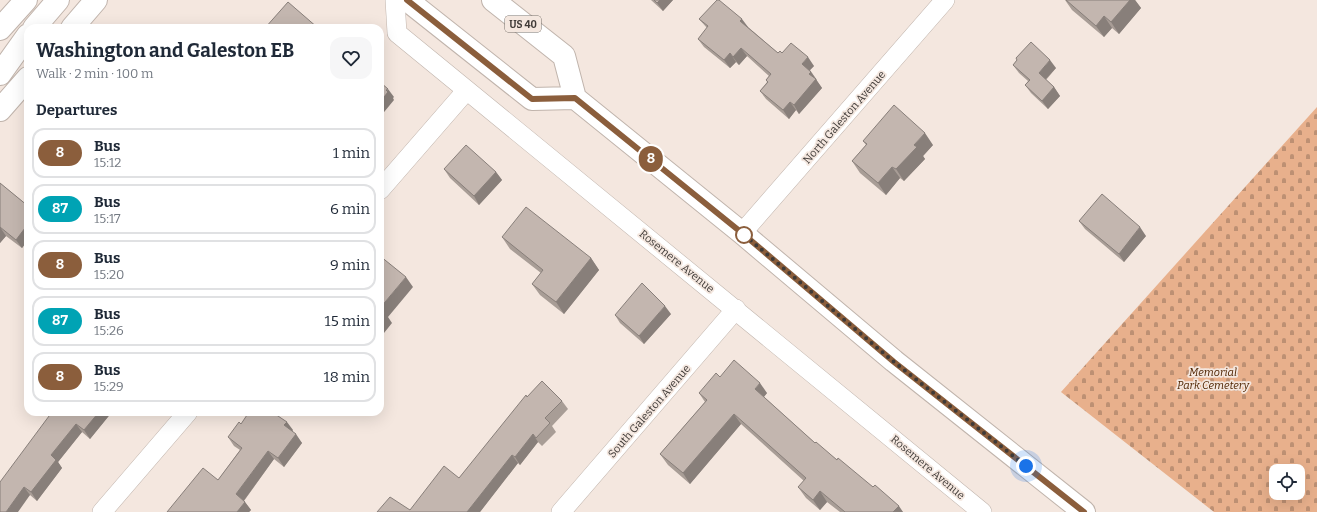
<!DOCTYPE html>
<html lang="en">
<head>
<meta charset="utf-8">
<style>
	:root { --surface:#fff; --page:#f6f6f7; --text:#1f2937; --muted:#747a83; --line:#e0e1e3 }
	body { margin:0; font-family:Bitter,serif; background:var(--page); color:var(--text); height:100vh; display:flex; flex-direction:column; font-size:15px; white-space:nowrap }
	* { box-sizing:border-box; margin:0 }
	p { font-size:13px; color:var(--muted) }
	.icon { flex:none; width:22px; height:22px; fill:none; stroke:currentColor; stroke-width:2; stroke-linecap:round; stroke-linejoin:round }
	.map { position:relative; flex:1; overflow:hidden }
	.panel { position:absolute; left:24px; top:24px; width:360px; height:392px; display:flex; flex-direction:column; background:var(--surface); border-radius:12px; box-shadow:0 4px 16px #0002 }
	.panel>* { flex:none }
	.badge { padding:0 8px; border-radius:13px; font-size:14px; line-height:26px }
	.buttons { position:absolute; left:1269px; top:464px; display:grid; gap:8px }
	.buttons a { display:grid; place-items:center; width:36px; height:36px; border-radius:8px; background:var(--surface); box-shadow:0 4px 16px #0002; font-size:20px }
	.you { position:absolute; width:20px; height:20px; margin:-10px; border:3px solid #fff; border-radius:50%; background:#1a73e8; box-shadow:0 0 0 6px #1a73e833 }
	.map>.badge { position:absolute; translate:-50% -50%; box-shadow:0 0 0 2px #fff }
	h2 { padding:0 12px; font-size:15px; line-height:36px }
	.round { display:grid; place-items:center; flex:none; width:42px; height:42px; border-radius:12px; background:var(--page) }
	.head { display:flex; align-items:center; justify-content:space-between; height:68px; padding:0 12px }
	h1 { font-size:19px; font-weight:700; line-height:30px }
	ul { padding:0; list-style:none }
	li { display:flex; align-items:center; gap:12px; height:50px; margin:0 8px 6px; padding:0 4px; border:2px solid var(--line); border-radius:12px }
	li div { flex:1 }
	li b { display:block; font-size:15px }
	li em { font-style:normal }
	li .badge { min-width:44px; font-weight:700; text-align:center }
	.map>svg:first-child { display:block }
	.cemetery { fill:url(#cemetery-stones); fill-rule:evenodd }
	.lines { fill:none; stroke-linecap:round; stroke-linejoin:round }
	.minor-casing { stroke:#c0b4ac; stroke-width:20 }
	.secondary-casing { stroke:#c0b4ac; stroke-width:24 }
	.primary-casing { stroke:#c0b4ac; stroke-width:24 }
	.minor { stroke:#fff; stroke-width:19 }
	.secondary { stroke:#fff; stroke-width:22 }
	.primary { stroke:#fff; stroke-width:22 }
	.wall { fill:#a89d96 }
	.shaded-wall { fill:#887f7a }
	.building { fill:#c3b6af; stroke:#887f7a }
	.line-casing { stroke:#fff; stroke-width:9 }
	.line { stroke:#8b5e3c; stroke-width:6 }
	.walk { stroke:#3f3a37; stroke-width:4; stroke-dasharray:0 7.2 }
	.stop-dot { fill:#fff; stroke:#8b5e3c; stroke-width:2 }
	.labels { text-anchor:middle; stroke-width:3.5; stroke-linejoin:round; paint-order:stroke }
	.shield { fill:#f4e7df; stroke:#756e69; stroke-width:1 }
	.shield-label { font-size:10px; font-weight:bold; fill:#3f3a37 }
	.street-label { font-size:11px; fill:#3f3a37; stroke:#f4e7df }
	.park-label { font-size:11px; font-style:italic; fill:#4f2400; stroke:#f4e7df }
</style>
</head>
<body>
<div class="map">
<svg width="1317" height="512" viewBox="0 0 1317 512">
	<defs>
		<pattern id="cemetery-stones" width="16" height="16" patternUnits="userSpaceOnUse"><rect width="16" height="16" fill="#e8b08c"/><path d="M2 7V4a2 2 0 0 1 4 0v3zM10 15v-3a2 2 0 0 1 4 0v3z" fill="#bd9073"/></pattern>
	</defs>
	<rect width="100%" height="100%" fill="#f4e7df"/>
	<path class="cemetery" d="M 1317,107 L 1317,512 L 1214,512 L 1061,392 ZM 1276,471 L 1298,471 L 1298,493 L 1276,493 Z"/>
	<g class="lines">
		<defs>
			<path id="minor" d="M 395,0 L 397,33 L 982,512
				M 380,190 L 466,91
				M 742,233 L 945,0
				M 102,512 L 188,412
				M 561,512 L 736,309"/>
			<path id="secondary" d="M 34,28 L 58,0
				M 72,28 L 96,0
				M 0,29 L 26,0
				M 0,74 L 28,35
				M 0,110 L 28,78"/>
			<path id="primary" d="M 407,0 L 532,99 L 575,98
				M 493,0 L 564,56 L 575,98 L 742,233 L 894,361 L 1084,512"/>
		</defs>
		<use href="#minor" class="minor-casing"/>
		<use href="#secondary" class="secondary-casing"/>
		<use href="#primary" class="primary-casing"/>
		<use href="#minor" class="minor"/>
		<use href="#secondary" class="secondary"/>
		<use href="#primary" class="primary"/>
	</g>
	<path class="wall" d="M 651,0 L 673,0 L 663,11 Z
		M 1065,0 L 1135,0 L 1141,8 L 1119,34 L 1112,28 L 1104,37 L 1072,10 Z
		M 699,19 L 748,27 L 778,53 L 782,53 L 814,66 L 810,70 L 817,80 L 817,81 L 822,88 L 799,114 L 796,110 L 789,119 L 766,99 L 760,91 L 767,82 L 766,80 L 769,76 L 747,56 L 739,65 L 736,62 L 730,68 L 704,47 L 698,39 L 707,28 Z
		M 1016,58 L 1056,68 L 1046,80 L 1054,87 L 1060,96 L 1048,109 L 1031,93 L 1025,85 L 1028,81 L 1019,73 L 1013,65 L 1017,60 Z
		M 863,141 L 933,145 L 923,156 L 925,159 L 904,181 L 900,178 L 886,195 L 860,173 L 852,161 L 866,145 Z
		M 444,169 L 496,172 L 502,180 L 479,205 L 450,178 Z
		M 0,183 L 28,206 L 28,240 L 22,248 L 6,236 L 0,243 Z
		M 1079,221 L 1146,236 L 1124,262 L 1085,229 Z
		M 502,237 L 591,258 L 599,270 L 564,314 L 540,295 L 532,284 L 541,273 L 510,249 Z
		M 671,314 L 644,344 L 620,323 L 615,315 Z
		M 720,377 L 767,393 L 764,397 L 815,443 L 873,487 L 903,512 L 840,512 L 827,502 L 820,510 L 806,498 L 798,487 L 804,481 L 741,424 L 690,484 L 668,465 L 660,454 L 705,402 L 699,393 Z
		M 527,397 L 562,401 L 568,409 L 552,426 L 556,432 L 542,446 L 538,442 L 520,465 L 518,463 L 480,512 L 377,512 L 410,510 L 459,478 Z
		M 52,412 L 112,412 L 90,439 L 82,432 L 58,462 L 62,468 L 37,501 L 30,495 L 0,512 Z
		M 241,424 L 293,430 L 292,431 L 302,443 L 284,467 L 274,459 L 244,501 L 251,510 L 249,512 L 167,512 L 218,480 L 240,450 L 234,446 L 228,437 Z"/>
	<path class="shaded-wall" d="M 660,0 L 673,0 L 663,11 L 657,3 Z
		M 1130,0 L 1135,0 L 1141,8 L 1119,34 L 1111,22 Z
		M 1104,16 L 1112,28 L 1104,37 L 1096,26 Z
		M 742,19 L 748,27 L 746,30 L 740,21 Z
		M 741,48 L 747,56 L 739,65 L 733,57 Z
		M 730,53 L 736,62 L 730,68 L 724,60 Z
		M 808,57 L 814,66 L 808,72 L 802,64 Z
		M 1050,60 L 1056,68 L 1044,81 L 1039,73 Z
		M 811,72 L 822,88 L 799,114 L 794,105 L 809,74 Z
		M 1054,87 L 1060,96 L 1048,109 L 1042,101 Z
		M 388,89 L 394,97 L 393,98 L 394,100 L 380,117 L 380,102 Z
		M 790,102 L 796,110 L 789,119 L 783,110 Z
		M 925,133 L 933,145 L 923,156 L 925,159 L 904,181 L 896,169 L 914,145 Z
		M 892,167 L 900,178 L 886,195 L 878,183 Z
		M 496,172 L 502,180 L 479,205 L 474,196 Z
		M 28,224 L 28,240 L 22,248 L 16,240 Z
		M 0,227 L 6,236 L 0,243 Z
		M 1140,227 L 1146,236 L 1124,262 L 1119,254 Z
		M 591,258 L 599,270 L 564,314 L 556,302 Z
		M 406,277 L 413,287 L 388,317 L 392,323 L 380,338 L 380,308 Z
		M 665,306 L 671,314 L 644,344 L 639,336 Z
		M 760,383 L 767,393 L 762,399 L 755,389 Z
		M 99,412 L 112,412 L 90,439 L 84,430 Z
		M 734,414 L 741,424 L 690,484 L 683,473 Z
		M 287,422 L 293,430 L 290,434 L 284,425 Z
		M 76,424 L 82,432 L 58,462 L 62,468 L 37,501 L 31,492 L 51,455 Z
		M 296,434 L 302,443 L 284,467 L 278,458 Z
		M 533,434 L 538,442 L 520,465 L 515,457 Z
		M 268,451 L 274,459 L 242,503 L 236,494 Z
		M 512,455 L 518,463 L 480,512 L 467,512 Z
		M 24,487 L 30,495 L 18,512 L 6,512 Z
		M 820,491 L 827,502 L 820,510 L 813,500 Z
		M 245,502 L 251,510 L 249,512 L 237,512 Z
		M 899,506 L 903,512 L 893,512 Z"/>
	<path class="building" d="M 654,0 L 660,0 L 657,3 Z
		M 717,0 L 719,0 L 742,19 L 740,21 L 778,53 L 780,51 L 782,53 L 791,43 L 808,57 L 802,64 L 811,72 L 809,74 L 816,79 L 794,105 L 790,102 L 783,110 L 760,91 L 768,82 L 766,80 L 771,74 L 741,48 L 733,57 L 730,53 L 724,60 L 698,39 L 708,26 L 699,19 Z
		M 1066,0 L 1130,0 L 1111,22 L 1104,16 L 1096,26 Z
		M 288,2 L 318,28 L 265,28 Z
		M 1031,42 L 1050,60 L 1039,73 L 1054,87 L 1042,101 L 1025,85 L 1030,80 L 1013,65 L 1017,60 L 1016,58 Z
		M 380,82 L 388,89 L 386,90 L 388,92 L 380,102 Z
		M 894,105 L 925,133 L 914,145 L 917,147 L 896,169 L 892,167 L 878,183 L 852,161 L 867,144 L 863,141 Z
		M 466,145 L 496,172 L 474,196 L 444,169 Z
		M 0,183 L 28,206 L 28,224 L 16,240 L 0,227 L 0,228 Z
		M 1102,194 L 1140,227 L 1119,254 L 1079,221 Z
		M 526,207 L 591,258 L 556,302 L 532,284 L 543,270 L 502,237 Z
		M 380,256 L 406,277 L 380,308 Z
		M 642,283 L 665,306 L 639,336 L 615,315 Z
		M 380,309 L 385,313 L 380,319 Z
		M 734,360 L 760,383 L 755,389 L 815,443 L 816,442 L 837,460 L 838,458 L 873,487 L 875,485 L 899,506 L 893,512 L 845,512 L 820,491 L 813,500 L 798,487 L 806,478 L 734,414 L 683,473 L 660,454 L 707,400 L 699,393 L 716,373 L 720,377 Z
		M 542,381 L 562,401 L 545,418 L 550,423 L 536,438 L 533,434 L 515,457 L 512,455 L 467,512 L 377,512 L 390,497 L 410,510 L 444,466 L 459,478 L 526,395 L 527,397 Z
		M 52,412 L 99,412 L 84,430 L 76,424 L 51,455 L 56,460 L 31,492 L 24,487 L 6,512 L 0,512 L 0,482 Z
		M 249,412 L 272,412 L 287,422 L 284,425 L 296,434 L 278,458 L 268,451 L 236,494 L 245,502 L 237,512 L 167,512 L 203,468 L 218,480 L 242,448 L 228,437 L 239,422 L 241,424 Z"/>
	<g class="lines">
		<defs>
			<path id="line" d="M 407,0 L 532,99 L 575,98 L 742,233 L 894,362 L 1084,512"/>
		</defs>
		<use href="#line" class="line-casing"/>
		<use href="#line" class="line"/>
		<path class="walk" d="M 744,235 L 742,233 L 894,362 L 1026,466"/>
	</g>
	<circle class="stop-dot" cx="744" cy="235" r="8"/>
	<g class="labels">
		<rect class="shield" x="505" y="16" width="36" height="16" rx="3"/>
		<g class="shield-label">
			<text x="523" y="28">US 40</text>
		</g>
		<g class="street-label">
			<text transform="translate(844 117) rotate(-49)" y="4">North Galeston Avenue</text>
			<text transform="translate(677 261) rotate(39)" y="4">Rosemere Avenue</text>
			<text transform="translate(649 411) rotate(-49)" y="4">South Galeston Avenue</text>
			<text transform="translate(928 467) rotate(40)" y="4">Rosemere Avenue</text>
		</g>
		<g class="park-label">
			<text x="1213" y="376">Memorial<tspan x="1213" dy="13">Park Cemetery</tspan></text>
		</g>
	</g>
</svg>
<div class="buttons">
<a><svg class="icon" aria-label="locate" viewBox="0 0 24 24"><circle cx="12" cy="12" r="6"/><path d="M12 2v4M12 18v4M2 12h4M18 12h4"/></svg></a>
</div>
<div class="you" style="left:1026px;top:466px"></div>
<b class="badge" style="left:651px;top:159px;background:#8b5e3c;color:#fff">8</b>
<section class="panel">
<div class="head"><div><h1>Washington and Galeston EB</h1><p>Walk · 2 min · 100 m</p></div><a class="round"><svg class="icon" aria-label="heart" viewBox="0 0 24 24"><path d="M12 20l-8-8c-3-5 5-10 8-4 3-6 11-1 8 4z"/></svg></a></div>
<h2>Departures</h2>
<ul>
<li><span class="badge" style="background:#8b5e3c;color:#fff">8</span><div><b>Bus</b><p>15:12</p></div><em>1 min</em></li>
<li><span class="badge" style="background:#00a3b4;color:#fff">87</span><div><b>Bus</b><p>15:17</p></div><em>6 min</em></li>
<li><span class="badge" style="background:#8b5e3c;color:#fff">8</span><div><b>Bus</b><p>15:20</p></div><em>9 min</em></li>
<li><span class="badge" style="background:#00a3b4;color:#fff">87</span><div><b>Bus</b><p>15:26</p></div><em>15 min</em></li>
<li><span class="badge" style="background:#8b5e3c;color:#fff">8</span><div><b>Bus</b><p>15:29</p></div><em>18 min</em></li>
</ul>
</section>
</div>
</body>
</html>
